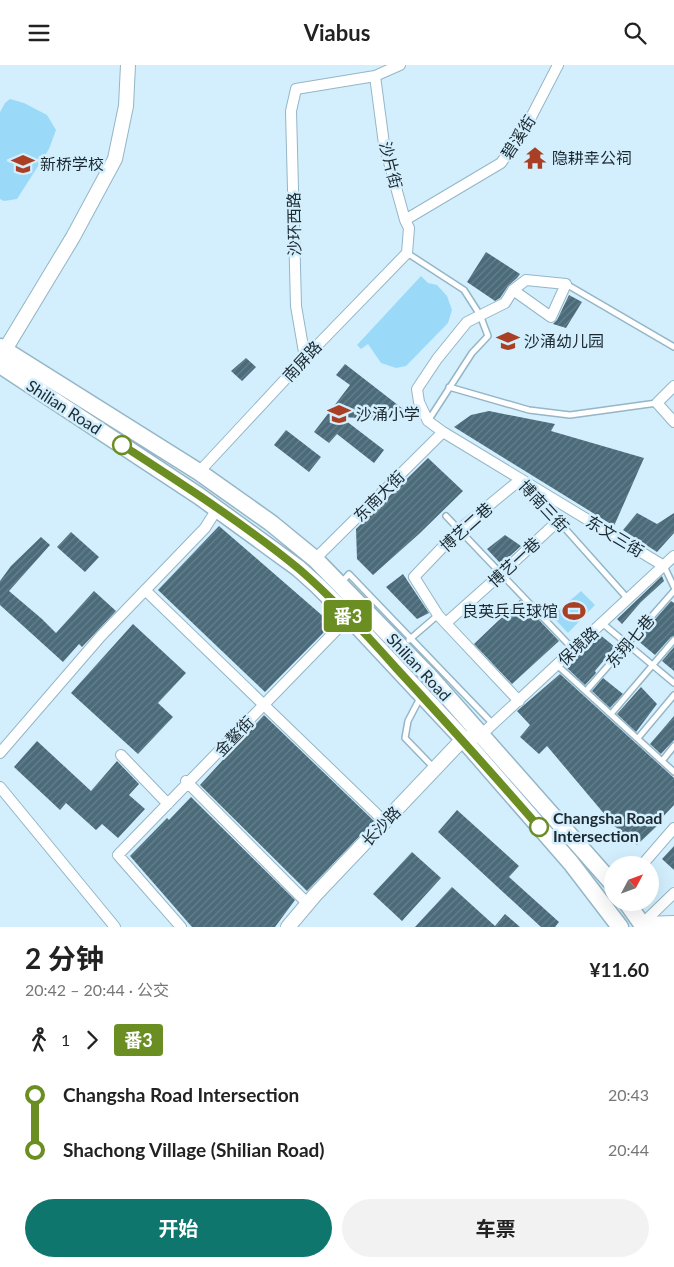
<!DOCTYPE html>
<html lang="zh">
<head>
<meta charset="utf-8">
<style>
	:root { --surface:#fff; --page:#f2f2f2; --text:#222; --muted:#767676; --accent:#0f766e }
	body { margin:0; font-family:Lato,"Noto Sans SC",sans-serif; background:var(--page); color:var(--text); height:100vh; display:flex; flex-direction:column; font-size:19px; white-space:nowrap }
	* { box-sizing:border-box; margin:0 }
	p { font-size:16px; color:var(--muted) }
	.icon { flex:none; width:28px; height:28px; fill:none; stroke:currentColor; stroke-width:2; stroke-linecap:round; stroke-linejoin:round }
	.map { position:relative; height:862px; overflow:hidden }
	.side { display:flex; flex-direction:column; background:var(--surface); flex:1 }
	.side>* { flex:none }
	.badge { padding:0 10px; border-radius:4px; font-size:18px; line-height:32px }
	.needle { width:32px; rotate:49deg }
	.tools { position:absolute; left:604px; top:791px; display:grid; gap:10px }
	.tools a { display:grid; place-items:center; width:55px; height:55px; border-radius:50%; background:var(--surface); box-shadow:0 5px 20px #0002; font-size:25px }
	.map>.badge { position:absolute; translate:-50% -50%; box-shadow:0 0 0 2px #fff }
	.legs { display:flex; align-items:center; gap:8px; height:55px; padding:0 25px; font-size:16px }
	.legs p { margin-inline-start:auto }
	.overview { display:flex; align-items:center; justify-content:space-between; height:85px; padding:0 25px }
	h1 { font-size:28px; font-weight:700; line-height:38px }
	.button { display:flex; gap:10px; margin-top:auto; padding:10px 25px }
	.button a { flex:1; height:58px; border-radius:30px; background:var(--accent); color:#fff; font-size:20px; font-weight:700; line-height:58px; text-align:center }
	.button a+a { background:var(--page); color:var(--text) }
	ul { padding:0 25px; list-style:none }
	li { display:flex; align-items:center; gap:18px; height:55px; font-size:19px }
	li i { display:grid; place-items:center; width:8px; height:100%; margin:0 6px; background:currentColor }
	li i::after { content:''; width:12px; height:12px; margin:-6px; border:4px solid; border-radius:50%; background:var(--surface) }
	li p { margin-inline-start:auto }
	li:first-child i { background:linear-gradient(#0000 50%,currentColor 0) }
	li:last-child i { background:linear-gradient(currentColor 50%,#0000 0) }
	header { display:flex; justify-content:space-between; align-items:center; height:65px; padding:0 25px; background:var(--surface); font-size:22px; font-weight:700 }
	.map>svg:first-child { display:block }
	.grass { fill:#9bd9f9 }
	.building { fill:url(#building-hatch) }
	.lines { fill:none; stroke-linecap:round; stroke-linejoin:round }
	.lane-casing { stroke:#94b6c7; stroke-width:8 }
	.street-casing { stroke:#94b6c7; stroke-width:12 }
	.secondary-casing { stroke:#94b6c7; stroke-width:16 }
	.primary-casing { stroke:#94b6c7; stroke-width:19 }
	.lane { stroke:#fff; stroke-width:5 }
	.street { stroke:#fff; stroke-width:10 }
	.secondary { stroke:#fff; stroke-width:14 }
	.primary { stroke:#fff; stroke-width:16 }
	.line-1-casing { stroke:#fff; stroke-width:11 }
	.line-1 { stroke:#6b8e23; stroke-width:8 }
	.stop-1-dot { fill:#fff; stroke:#6b8e23; stroke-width:2.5 }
	.labels { text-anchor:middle; stroke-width:5; stroke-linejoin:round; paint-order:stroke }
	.street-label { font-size:16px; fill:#1c2930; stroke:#d3effd }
	.poi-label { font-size:16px; fill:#1c2930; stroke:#d3effd; text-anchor:start }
	.stop-label { font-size:16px; font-weight:bold; fill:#1c2930; stroke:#d3effd; text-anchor:start }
</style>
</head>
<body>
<header><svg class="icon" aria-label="menu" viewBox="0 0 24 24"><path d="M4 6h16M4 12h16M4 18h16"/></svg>Viabus<svg class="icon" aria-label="search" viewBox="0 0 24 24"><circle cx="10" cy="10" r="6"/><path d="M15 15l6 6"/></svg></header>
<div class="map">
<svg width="674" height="862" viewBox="0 0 674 862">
	<defs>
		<pattern id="building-hatch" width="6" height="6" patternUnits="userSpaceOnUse" patternTransform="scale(1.25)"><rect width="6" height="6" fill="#4b6b7a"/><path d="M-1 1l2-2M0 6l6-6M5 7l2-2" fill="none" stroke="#67808c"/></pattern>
	</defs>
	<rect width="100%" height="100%" fill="#d3effd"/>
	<path class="grass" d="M 10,34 L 24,38 L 47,50 L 56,65 L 49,84 L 17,134 L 4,136 L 0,134 L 0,47 L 5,38 Z
		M 421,211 L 428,218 L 437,220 L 447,231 L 452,245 L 448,258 L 406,301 L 396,303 L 381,298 L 368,279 L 361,284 L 357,280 Z
		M 581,526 L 595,540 L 568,568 L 552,551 Z"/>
	<path class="building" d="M 486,187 L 520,209 L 517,213 L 508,221 L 500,233 L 495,236 L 467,217 Z
		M 569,230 L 582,237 L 566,263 L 553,259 L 557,255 Z
		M 246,293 L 256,302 L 242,316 L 231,306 Z
		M 345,299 L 403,344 L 394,355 L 341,352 L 384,385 L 374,398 L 337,369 L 329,378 L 314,367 L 350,320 L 336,310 Z
		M 489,346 L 555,359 L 551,366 L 644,393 L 614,461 L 454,362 L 471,350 Z
		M 286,365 L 321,392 L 309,407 L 274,380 Z
		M 428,393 L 463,426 L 419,469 L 373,510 L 357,494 L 356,464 Z
		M 637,448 L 657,459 L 674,448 L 674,468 L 657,487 L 623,465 Z
		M 219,461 L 332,559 L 265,627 L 158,525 Z
		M 71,467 L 99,492 L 85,507 L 57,482 Z
		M 505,470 L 521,481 L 501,499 L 487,484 Z
		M 41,472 L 50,480 L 9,526 L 42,554 L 56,568 L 94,526 L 116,546 L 82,582 L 79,579 L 63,597 L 0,540 L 0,516 L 11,501 Z
		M 403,509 L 429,548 L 417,554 L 386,522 Z
		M 662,511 L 664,516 L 641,537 L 622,559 L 617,554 Z
		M 520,535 L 559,576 L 512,619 L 474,579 Z
		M 671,536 L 674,538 L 674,571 L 671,572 L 655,590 L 637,575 Z
		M 133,559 L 186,608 L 158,638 L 173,652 L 138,689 L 71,628 Z
		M 599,569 L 615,582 L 595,606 L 596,608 L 585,620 L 566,602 Z
		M 674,582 L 674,606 L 662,596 Z
		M 560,609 L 674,713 L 674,740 L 656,759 L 658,760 L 637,780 L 605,753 L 606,751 L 547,681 L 539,689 L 520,672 L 530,660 L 517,646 Z
		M 603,613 L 623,629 L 610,643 L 592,626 Z
		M 641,622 L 657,639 L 636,667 L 617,649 Z
		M 264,650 L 374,756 L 307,826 L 200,720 Z
		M 674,651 L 674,675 L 661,689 L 650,679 Z
		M 37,676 L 91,726 L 117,696 L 139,719 L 129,730 L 145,744 L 118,773 L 102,759 L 96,765 L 66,738 L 60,745 L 14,702 Z
		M 191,732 L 295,835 L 275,862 L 192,862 L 130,791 L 167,753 L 169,755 Z
		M 457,745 L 519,801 L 509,812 L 559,857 L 555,862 L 541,862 L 438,767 Z
		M 674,781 L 674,805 L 662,794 Z
		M 412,787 L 441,813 L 402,856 L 373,829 Z
		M 452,822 L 495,861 L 505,849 L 520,862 L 415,862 Z"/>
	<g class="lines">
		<defs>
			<path id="lane" d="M 407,188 L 464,225 L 480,250 L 488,271 L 472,288 L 428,356
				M 566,219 L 674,282
				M 449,322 L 529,345 L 570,350 L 657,338
				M 528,422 L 628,534
				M 446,451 L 573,584
				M 664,501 L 674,522
				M 341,518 L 349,509 L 493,659
				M 602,558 L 674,618
				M 409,575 L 438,550
				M 557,600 L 674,707
				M 586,626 L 674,526
				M 420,633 L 408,656 L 405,673 L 435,704
				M 611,649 L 674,575
				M 638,673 L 674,630
				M 662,696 L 674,681"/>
			<path id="street" d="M 405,155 L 501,98 L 526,62 L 558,0
				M 513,225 L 551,252 L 566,219 L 526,215 L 513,225 L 505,238 L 467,257 L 437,294 L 417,324 L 419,337 L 428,356 L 443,367 L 664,501
				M 305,293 L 296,241 L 291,46 L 296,24 L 375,11 L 400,0
				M 674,321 L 657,338 L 674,357
				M 199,407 L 305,293 L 407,188 L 409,163 L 405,155 L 384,79 L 375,11
				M 315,494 L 443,367
				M 145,525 L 385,757
				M 446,558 L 501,509 L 558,456
				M 519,636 L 438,550 L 414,512 L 459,465 L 521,414
				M 481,670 L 674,491
				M 0,688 L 101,571 L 205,463 L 217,444
				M 121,690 L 168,739
				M 186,716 L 308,839
				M 0,722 L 115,862
				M 642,800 L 674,763
				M 642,859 L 674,828
				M 181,862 L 118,790 L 349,552"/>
			<path id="secondary" d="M 0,293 L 73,172 L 115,94 L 126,41 L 128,0
				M 642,859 L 674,858
				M 288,862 L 315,830 L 463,674 L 473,672"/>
			<path id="primary" d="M 0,282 L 199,407 L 271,458 L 315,494 L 430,612 L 612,818
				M 0,300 L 199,431 L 298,503 L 318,521 L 349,552 L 463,674 L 571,798 L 620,862
				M 627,838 L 644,862"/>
		</defs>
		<use href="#lane" class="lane-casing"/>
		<use href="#street" class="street-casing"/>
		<use href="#secondary" class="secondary-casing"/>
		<use href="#primary" class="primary-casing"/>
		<use href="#lane" class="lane"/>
		<use href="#street" class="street"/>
		<use href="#secondary" class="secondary"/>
		<use href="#primary" class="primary"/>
	</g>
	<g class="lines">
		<defs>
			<path id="line-1" d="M 122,380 C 182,419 243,458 299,504 C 334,534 366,569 397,604 C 445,656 492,708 539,762"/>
		</defs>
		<use href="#line-1" class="line-1-casing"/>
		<use href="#line-1" class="line-1"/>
	</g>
	<defs>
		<symbol id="temple-bare" viewBox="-9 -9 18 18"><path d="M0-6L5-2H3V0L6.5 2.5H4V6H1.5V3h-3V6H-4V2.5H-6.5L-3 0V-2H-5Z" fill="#a94025" stroke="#d3effd" stroke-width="2.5" paint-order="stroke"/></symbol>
		<symbol id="school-bare" viewBox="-9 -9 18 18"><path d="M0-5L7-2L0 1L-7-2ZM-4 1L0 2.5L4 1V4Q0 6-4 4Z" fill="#a94025" stroke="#d3effd" stroke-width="2.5" paint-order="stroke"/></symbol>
		<symbol id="stadium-bare" viewBox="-9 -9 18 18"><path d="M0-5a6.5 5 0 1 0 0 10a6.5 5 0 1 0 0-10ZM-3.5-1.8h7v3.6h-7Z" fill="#a94025" stroke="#d3effd" stroke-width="2.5" paint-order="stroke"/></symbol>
	</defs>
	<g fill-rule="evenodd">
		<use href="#temple-bare" x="519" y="77" width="32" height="32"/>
		<use href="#school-bare" x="7" y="83" width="32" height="32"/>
		<use href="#school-bare" x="492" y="260" width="32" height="32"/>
		<use href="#school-bare" x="323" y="333" width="32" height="32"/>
		<use href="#stadium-bare" x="558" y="530" width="32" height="32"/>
	</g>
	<g class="stop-1-dot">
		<circle cx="122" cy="380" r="9"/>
		<circle cx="539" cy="762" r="9"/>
	</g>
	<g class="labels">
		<g class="street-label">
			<text transform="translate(518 72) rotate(-57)" y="6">碧溪街</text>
			<text transform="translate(391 100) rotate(76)" y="6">沙片街</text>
			<text transform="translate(294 159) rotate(-91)" y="6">沙环西路</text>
			<text transform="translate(302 296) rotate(-47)" y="6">南屏路</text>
			<text transform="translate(64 342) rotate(33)" y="6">Shilian Road</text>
			<text transform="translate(379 431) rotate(-45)" y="6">东南大街</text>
			<text transform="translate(544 441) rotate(47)" y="6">博南三街</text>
			<text transform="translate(466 462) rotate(-42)" y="6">博艺二巷</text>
			<text transform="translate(615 471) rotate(31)" y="6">东文三街</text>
			<text transform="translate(514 497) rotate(-43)" y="6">博艺一巷</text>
			<text transform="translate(630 576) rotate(-49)" y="6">东翔七巷</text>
			<text transform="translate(578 581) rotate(-43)" y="6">保境路</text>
			<text transform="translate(419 602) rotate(47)" y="6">Shilian Road</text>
			<text transform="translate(234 671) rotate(-46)" y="6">金鳌街</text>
			<text transform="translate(381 761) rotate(-46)" y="6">长沙路</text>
		</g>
		<g class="poi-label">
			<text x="552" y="99">隐耕幸公祠</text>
			<text x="40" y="105">新桥学校</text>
			<text x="524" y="282">沙涌幼儿园</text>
			<text x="356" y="355">沙涌小学</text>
			<text x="558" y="552" text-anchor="end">良英兵乓球馆</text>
		</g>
		<g class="stop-label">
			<text x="553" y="759">Changsha Road<tspan x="553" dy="18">Intersection</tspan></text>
		</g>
	</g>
</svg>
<div class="tools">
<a><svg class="needle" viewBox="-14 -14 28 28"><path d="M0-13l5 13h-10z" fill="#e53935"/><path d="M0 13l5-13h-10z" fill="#767676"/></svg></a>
</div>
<b class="badge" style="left:348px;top:551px;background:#6b8e23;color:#fff">番3</b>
</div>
<section class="side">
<div class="overview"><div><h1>2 分钟</h1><p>20:42 – 20:44 · 公交</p></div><b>¥11.60</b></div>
<div class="legs"><svg class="icon" aria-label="walk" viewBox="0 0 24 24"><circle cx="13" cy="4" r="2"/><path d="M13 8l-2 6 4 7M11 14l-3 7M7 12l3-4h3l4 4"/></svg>1<svg class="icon" aria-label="forward" viewBox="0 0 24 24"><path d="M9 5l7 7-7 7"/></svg><b class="badge" style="background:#6b8e23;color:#fff">番3</b></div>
<ul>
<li><i style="color:#6b8e23"></i><b>Changsha Road Intersection</b><p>20:43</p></li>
<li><i style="color:#6b8e23"></i><b>Shachong Village (Shilian Road)</b><p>20:44</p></li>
</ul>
<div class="button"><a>开始</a><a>车票</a></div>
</section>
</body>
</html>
